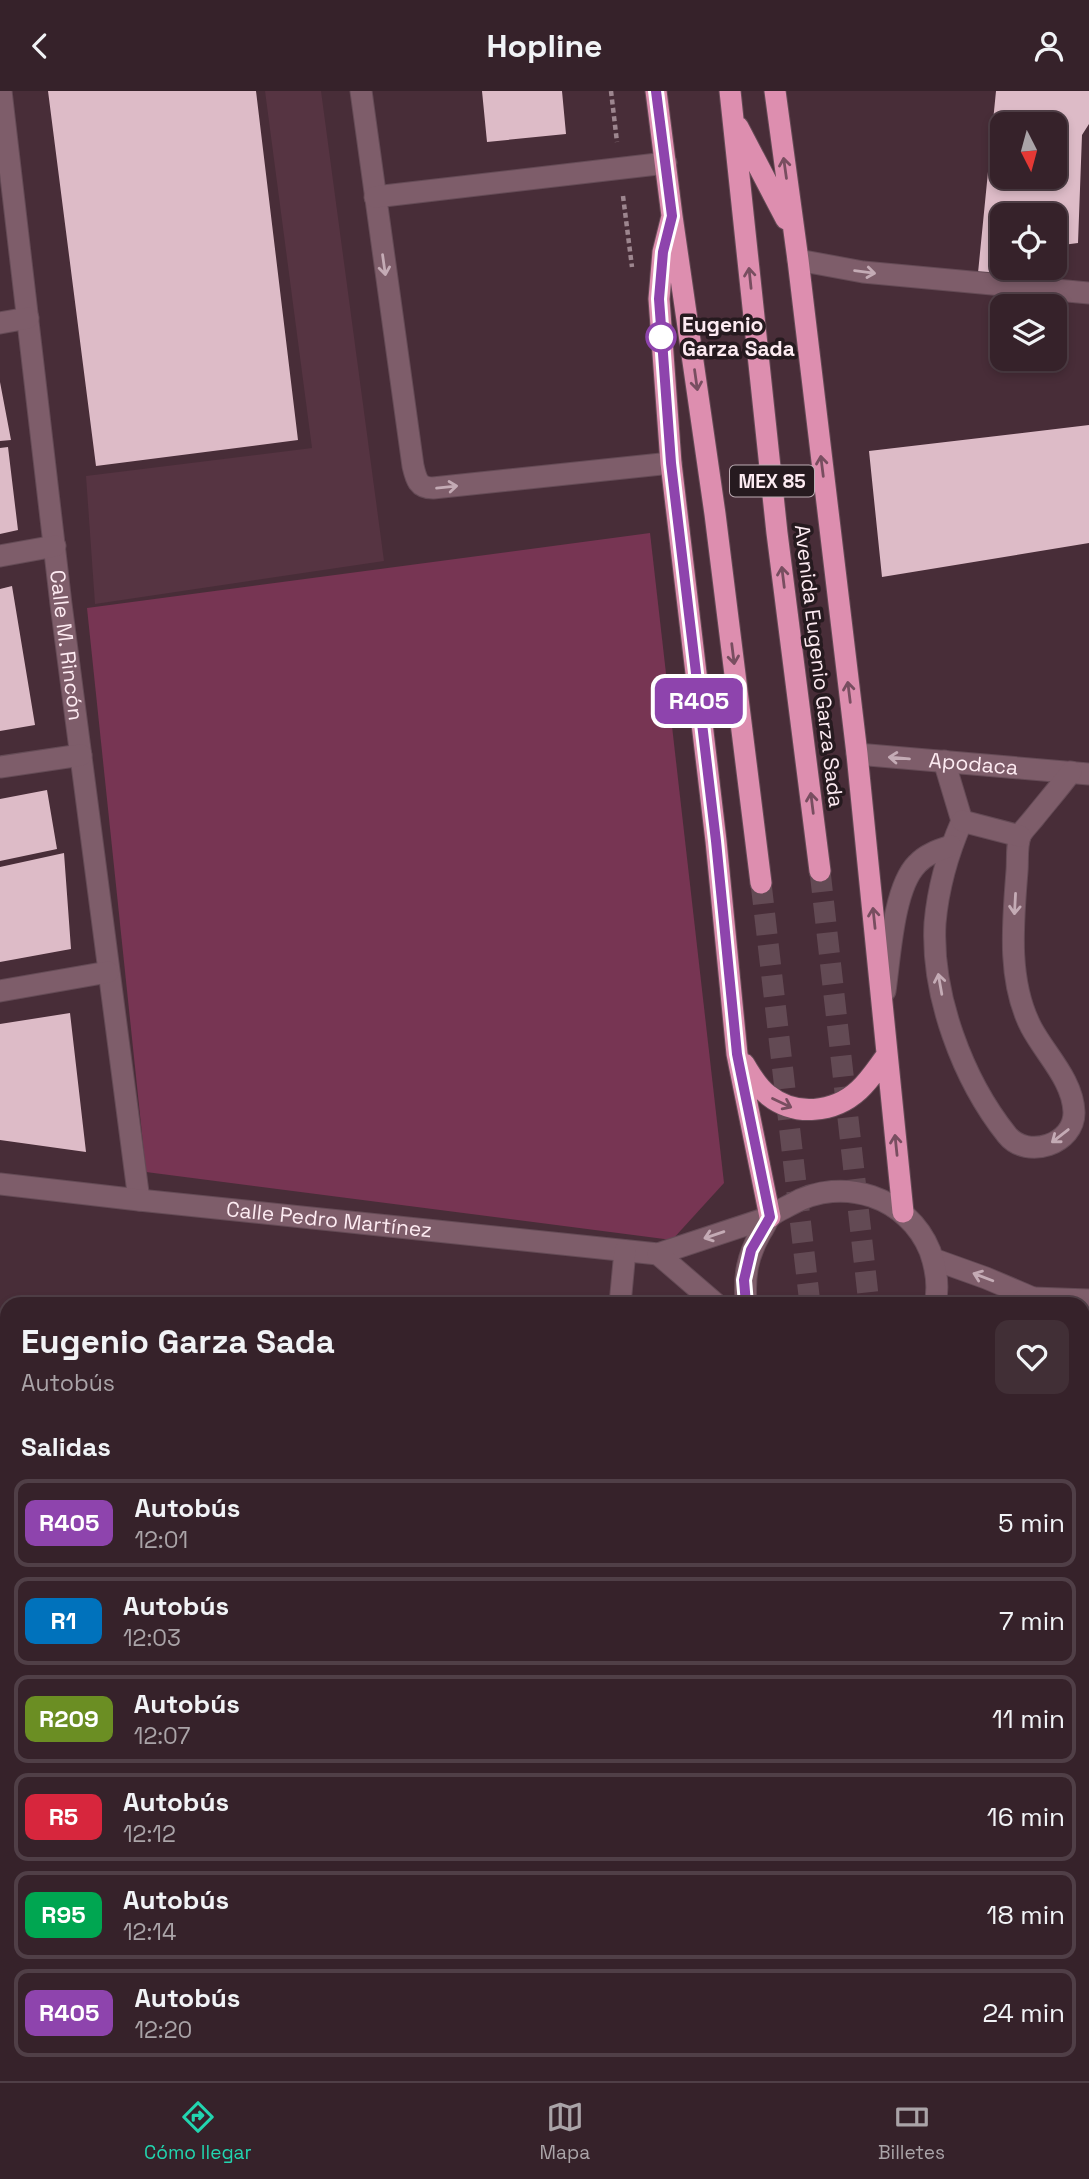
<!DOCTYPE html>
<html lang="es">
<head>
<meta charset="utf-8">
<style>
	:root { --surface:#36222a; --page:#412f36; --text:#f1f3f6; --muted:#aaa4a8; --line:#503f47; --accent:#22d5af }
	body { margin:0; font-family:"Space Grotesk",sans-serif; background:var(--page); color:var(--text); height:100vh; display:flex; flex-direction:column; font-size:26px; white-space:nowrap }
	* { box-sizing:border-box; margin:0 }
	p { font-size:23px; color:var(--muted) }
	.icon { flex:none; width:38px; height:38px; fill:none; stroke:currentColor; stroke-width:2; stroke-linecap:round; stroke-linejoin:round }
	.map { position:relative; flex:1; overflow:hidden }
	.sheet { position:absolute; left:0px; top:1206px; width:1090px; height:786px; display:flex; flex-direction:column; background:var(--surface); border-radius:21px 21px 0 0; box-shadow:0 4px 10px #0003,0 0 0 2px var(--line) }
	.sheet>* { flex:none }
	.badge { padding:0 14px; border-radius:10px; font-size:24px; line-height:46px }
	.needle { width:46px; rotate:174deg }
	.tools { position:absolute; left:990px; top:21px; display:grid; gap:14px }
	.tools a { display:grid; place-items:center; width:77px; height:77px; border-radius:14px; background:var(--surface); box-shadow:0 4px 10px #0003,0 0 0 2px var(--line); font-size:35px }
	.map>.badge { position:absolute; translate:-50% -50%; box-shadow:0 0 0 4px #fff }
	h2 { padding:0 21px; font-size:26px; line-height:63px }
	.round { display:grid; place-items:center; flex:none; width:74px; height:74px; border-radius:14px; background:var(--page) }
	.summary { display:flex; align-items:center; justify-content:space-between; height:119px; padding:0 21px }
	h1 { font-size:33px; font-weight:700; line-height:52px }
	ul { padding:0; list-style:none }
	li { display:flex; align-items:center; gap:21px; height:88px; margin:0 14px 10px; padding:0 7px; border:4px solid var(--line); border-radius:14px }
	li div { flex:1 }
	li b { display:block; font-size:26px }
	li em { font-style:normal }
	li .badge { min-width:77px; font-weight:700; text-align:center }
	header { display:flex; justify-content:space-between; align-items:center; height:91px; padding:0 21px; background:var(--surface); font-size:32px; font-weight:700 }
	.menu { display:flex; justify-content:space-around; align-items:center; height:98px; border-top:2px solid var(--line); background:var(--surface); font-size:19px; color:var(--muted) }
	.menu a { display:grid; justify-items:center; gap:4px }
	.menu .active { color:var(--accent) }
	.map>svg:first-child { display:block }
	.built { fill:#563442 }
	.green { fill:#773553 }
	.building { fill:#ddbbc7; fill-rule:evenodd }
	.lines { fill:none; stroke-linecap:round; stroke-linejoin:round }
	.highway-tunnel { stroke:#634a54; stroke-width:21; stroke-dasharray:21 10; stroke-linecap:butt }
	.minor-casing { stroke:#654b56; stroke-width:23 }
	.highway-casing { stroke:#654b56; stroke-width:23 }
	.path { stroke:#9d868f; stroke-width:4.5; stroke-dasharray:5 3.5; stroke-linecap:butt }
	.minor { stroke:#7e5d6a; stroke-width:21 }
	.highway { stroke:#dd8eaf; stroke-width:21 }
	.oneway { stroke:#784e60 }
	.oneway2 { stroke:#c4abb5 }
	.line-casing { stroke:#fff; stroke-width:16 }
	.line { stroke:#8e44ad; stroke-width:10 }
	.stop-dot { fill:#fff; stroke:#8e44ad; stroke-width:3.5 }
	.labels { text-anchor:middle; stroke-width:7; stroke-linejoin:round; paint-order:stroke }
	.shield { fill:#261a1f; stroke:#bcacb3; stroke-width:2 }
	.shield-label { font-size:19px; font-weight:bold; fill:#fdebf2 }
	.stop-label { font-size:21px; font-weight:bold; fill:#fdebf2; stroke:#261a1f; text-anchor:start }
	.street-label { font-size:21px; fill:#fdebf2; stroke:#261a1f }
</style>
</head>
<body>
<header><svg class="icon" aria-label="back" viewBox="0 0 24 24"><path d="M15 5l-7 7 7 7"/></svg>Hopline<svg class="icon" aria-label="person" viewBox="0 0 24 24"><circle cx="12" cy="8" r="4"/><path d="M4 21q1-7 8-7t8 7"/></svg></header>
<div class="map">
<svg width="1089" height="1990" viewBox="0 0 1089 1990">
	<rect width="100%" height="100%" fill="#482d38"/>
	<path class="built" d="M 265,0 L 321,0 L 384,470 L 95,513 L 86,385 L 312,357 Z"/>
	<path class="green" d="M 650,442 L 724,1092 L 672,1149 L 146,1081 L 87,517 Z"/>
	<path class="building" d="M 48,0 L 256,0 L 298,349 L 96,375 Z
		M 482,0 L 562,0 L 566,43 L 487,51 Z
		M 996,0 L 1089,0 L 1089,33 L 1082,44 L 1078,152 L 1055,155 L 1055,124 L 1003,124 L 1003,177 L 1055,177 L 1055,189 L 978,182 ZM 1003,33 L 1055,33 L 1055,86 L 1003,86 Z
		M 0,291 L 11,349 L 0,350 Z
		M 1089,334 L 1089,452 L 882,486 L 869,360 Z
		M 8,356 L 18,439 L 0,443 L 0,357 Z
		M 12,495 L 35,634 L 0,640 L 0,498 Z
		M 47,699 L 57,758 L 0,770 L 0,708 Z
		M 64,762 L 71,858 L 0,871 L 0,776 Z
		M 70,922 L 86,1061 L 0,1049 L 0,933 Z
		M 1084,1239 L 1089,1259 L 1089,1289 L 1083,1290 Z"/>
	<g class="lines">
		<path class="highway-tunnel" d="M 820,780 L 869,1213
			M 761,792 L 810,1213"/>
		<defs>
			<g id="minor">
				<path id="s1" d="M 1,0 L 61,513 L 139,1109"/>
				<path d="M 361,0 L 413,375 C 416,388 418,397 433,397 L 671,372"/>
				<path d="M 375,106 L 666,72"/>
				<path d="M 798,169 L 863,181 L 1089,202"/>
				<path d="M 0,232 L 28,227"/>
				<path d="M 0,465 L 55,455"/>
				<path id="s2" d="M 857,663 L 1089,683"/>
				<path d="M 944,670 L 962,730 C 948,762 938,798 935,832 C 931,904 963,989 1007,1044 C 1027,1069 1075,1053 1074,1021 C 1073,989 1045,963 1031,936 C 1007,889 1013,832 1017,780 C 1018,770 1016,753 1021,743 C 1024,738 1030,732 1034,727 C 1046,712 1059,697 1071,681"/>
				<path d="M 0,676 L 81,664"/>
				<path d="M 962,730 L 1020,745"/>
				<path d="M 0,900 L 108,881"/>
				<path d="M 885,900 C 890,867 893,797 917,773 C 926,763 939,759 951,755"/>
				<path id="s3" d="M 0,1093 L 139,1109 L 658,1163 L 770,1126"/>
				<path d="M 658,1163 L 716,1213"/>
				<path d="M 933,1168 L 986,1187 L 1033,1207"/>
				<path d="M 1022,1210 L 1033,1207 L 1089,1209"/>
				<path d="M 620,1213 L 625,1160"/>
				<path d="M 746,1213 C 744,1184 747,1166 761,1141 C 764,1137 766,1131 769,1127 C 774,1121 785,1117 792,1113 C 843,1084 908,1106 930,1160 C 936,1177 939,1196 935,1213"/>
				<path d="M 0,1259 L 7,1264"/>
				<path d="M 1083,1316 L 1089,1317"/>
				<path d="M 0,1365 L 7,1447"/>
				<path d="M 0,1616 L 7,1617"/>
				<path d="M 1083,1617 L 1089,1617"/>
				<path d="M 1083,1770 L 1089,1719"/>
				<path d="M 49,1984 L 49,1990"/>
				<path d="M 590,1984 L 590,1990"/>
				<path d="M 1058,1990 L 1059,1984"/>
			</g>
			<path id="highway" d="M 656,0 L 672,125 L 715,423 L 761,792
				M 730,0 L 777,442 L 820,780
				M 775,0 L 798,169 L 857,663 L 903,1121
				M 738,36 L 786,128
				M 672,125 L 663,161 L 659,208 L 671,372 L 716,750 L 737,963 L 770,1126
				M 744,973 C 751,984 757,996 768,1004 C 795,1026 834,1022 859,999 C 870,989 878,976 887,964
				M 860,1984 L 860,1990
				M 901,1984 L 902,1990
				M 964,1984 L 965,1990
				M 1010,1984 L 1010,1990"/>
		</defs>
		<use href="#minor" class="minor-casing"/>
		<use href="#highway" class="highway-casing"/>
		<path class="path" d="M 611,0 L 617,51
			M 623,105 L 632,176"/>
		<use href="#minor" class="minor"/>
		<use href="#highway" class="highway"/>
	</g>
	<defs><path id="oneway-shaft" d="M-6 0H5M1.5-3L5.5 0L1.5 3" fill="none" stroke-width="1.6" stroke-linecap="round" stroke-linejoin="round" transform="scale(1.75)"/></defs>
	<g class="oneway">
		<use href="#oneway-shaft" transform="translate(785 77) rotate(-98)"/>
		<use href="#oneway-shaft" transform="translate(750 187) rotate(-96)"/>
		<use href="#oneway-shaft" transform="translate(696 289) rotate(82)"/>
		<use href="#oneway-shaft" transform="translate(822 375) rotate(-97)"/>
		<use href="#oneway-shaft" transform="translate(783 486) rotate(-97)"/>
		<use href="#oneway-shaft" transform="translate(733 563) rotate(83)"/>
		<use href="#oneway-shaft" transform="translate(849 601) rotate(-97)"/>
		<use href="#oneway-shaft" transform="translate(812 712) rotate(-97)"/>
		<use href="#oneway-shaft" transform="translate(874 827) rotate(-96)"/>
		<use href="#oneway-shaft" transform="translate(782 1012) rotate(25)"/>
		<use href="#oneway-shaft" transform="translate(896 1054) rotate(-96)"/>
	</g>
	<g class="oneway2">
		<use href="#oneway-shaft" transform="translate(384 174) rotate(82)"/>
		<use href="#oneway-shaft" transform="translate(865 181) rotate(7)"/>
		<use href="#oneway-shaft" transform="translate(447 396) rotate(-6)"/>
		<use href="#oneway-shaft" transform="translate(899 667) rotate(-175)"/>
		<use href="#oneway-shaft" transform="translate(1015 813) rotate(93)"/>
		<use href="#oneway-shaft" transform="translate(940 893) rotate(-100)"/>
		<use href="#oneway-shaft" transform="translate(1060 1045) rotate(142)"/>
		<use href="#oneway-shaft" transform="translate(714 1144) rotate(161)"/>
		<use href="#oneway-shaft" transform="translate(983 1186) rotate(-159)"/>
	</g>
	<g class="lines">
		<defs>
			<path id="line" d="M 656,0 L 672,125 L 663,161 L 659,208 L 671,372 L 716,750 L 737,963 L 770,1126 L 751,1159 L 744,1189 L 746,1213"/>
		</defs>
		<use href="#line" class="line-casing"/>
		<use href="#line" class="line"/>
	</g>
	<circle class="stop-dot" cx="661" cy="246" r="14"/>
	<g class="labels">
		<rect class="shield" x="730" y="374.5" width="84" height="31" rx="5"/>
		<g class="shield-label">
			<text x="772" y="397">MEX 85</text>
		</g>
		<g class="stop-label">
			<text x="682" y="241">Eugenio<tspan x="682" dy="24">Garza Sada</tspan></text>
		</g>
		<g class="street-label">
			<text dy="7" stroke="none"><textPath href="#s1" startOffset="558">Calle M. Rincón</textPath></text>
			<text transform="translate(819 575) rotate(83)" y="7">Avenida Eugenio Garza Sada</text>
			<text dy="7" stroke="none"><textPath href="#s2" startOffset="117">Apodaca</textPath></text>
			<text dy="7" stroke="none"><textPath href="#s3" startOffset="331">Calle Pedro Martínez</textPath></text>
		</g>
	</g>
</svg>
<div class="tools">
<a><svg class="needle" viewBox="-14 -14 28 28"><path d="M0-13l5 13h-10z" fill="#e53935"/><path d="M0 13l5-13h-10z" fill="#aaa4a8"/></svg></a>
<a><svg class="icon" aria-label="locate" viewBox="0 0 24 24"><circle cx="12" cy="12" r="6"/><path d="M12 2v4M12 18v4M2 12h4M18 12h4"/></svg></a>
<a><svg class="icon" aria-label="layers" viewBox="0 0 24 24"><path d="M12 4l9 5-9 5-9-5zM3 14l9 5 9-5"/></svg></a>
</div>
<b class="badge" style="left:699px;top:610px;background:#8e44ad;color:#fff">R405</b>
<section class="sheet">
<div class="summary"><div><h1>Eugenio Garza Sada</h1><p>Autobús</p></div><a class="round"><svg class="icon" aria-label="heart" viewBox="0 0 24 24"><path d="M12 20l-8-8c-3-5 5-10 8-4 3-6 11-1 8 4z"/></svg></a></div>
<h2>Salidas</h2>
<ul>
<li><span class="badge" style="background:#8e44ad;color:#fff">R405</span><div><b>Autobús</b><p>12:01</p></div><em>5 min</em></li>
<li><span class="badge" style="background:#0072bc;color:#fff">R1</span><div><b>Autobús</b><p>12:03</p></div><em>7 min</em></li>
<li><span class="badge" style="background:#6b8e23;color:#fff">R209</span><div><b>Autobús</b><p>12:07</p></div><em>11 min</em></li>
<li><span class="badge" style="background:#d7263d;color:#fff">R5</span><div><b>Autobús</b><p>12:12</p></div><em>16 min</em></li>
<li><span class="badge" style="background:#00a651;color:#fff">R95</span><div><b>Autobús</b><p>12:14</p></div><em>18 min</em></li>
<li><span class="badge" style="background:#8e44ad;color:#fff">R405</span><div><b>Autobús</b><p>12:20</p></div><em>24 min</em></li>
</ul>
</section>
</div>
<nav class="menu">
<a class="active"><svg class="icon" aria-label="directions" viewBox="0 0 24 24"><path d="M12 3l9 9-9 9-9-9zM9 14v-3h6M13 9l2 2-2 2"/></svg>Cómo llegar</a>
<a><svg class="icon" aria-label="map" viewBox="0 0 24 24"><path d="M3 6l6-2 6 2 6-2v14l-6 2-6-2-6 2zM9 4v14M15 6v14"/></svg>Mapa</a>
<a><svg class="icon" aria-label="tickets" viewBox="0 0 24 24"><path d="M3 7h18v10H3zM15 7v10"/></svg>Billetes</a>
</nav>
</body>
</html>
